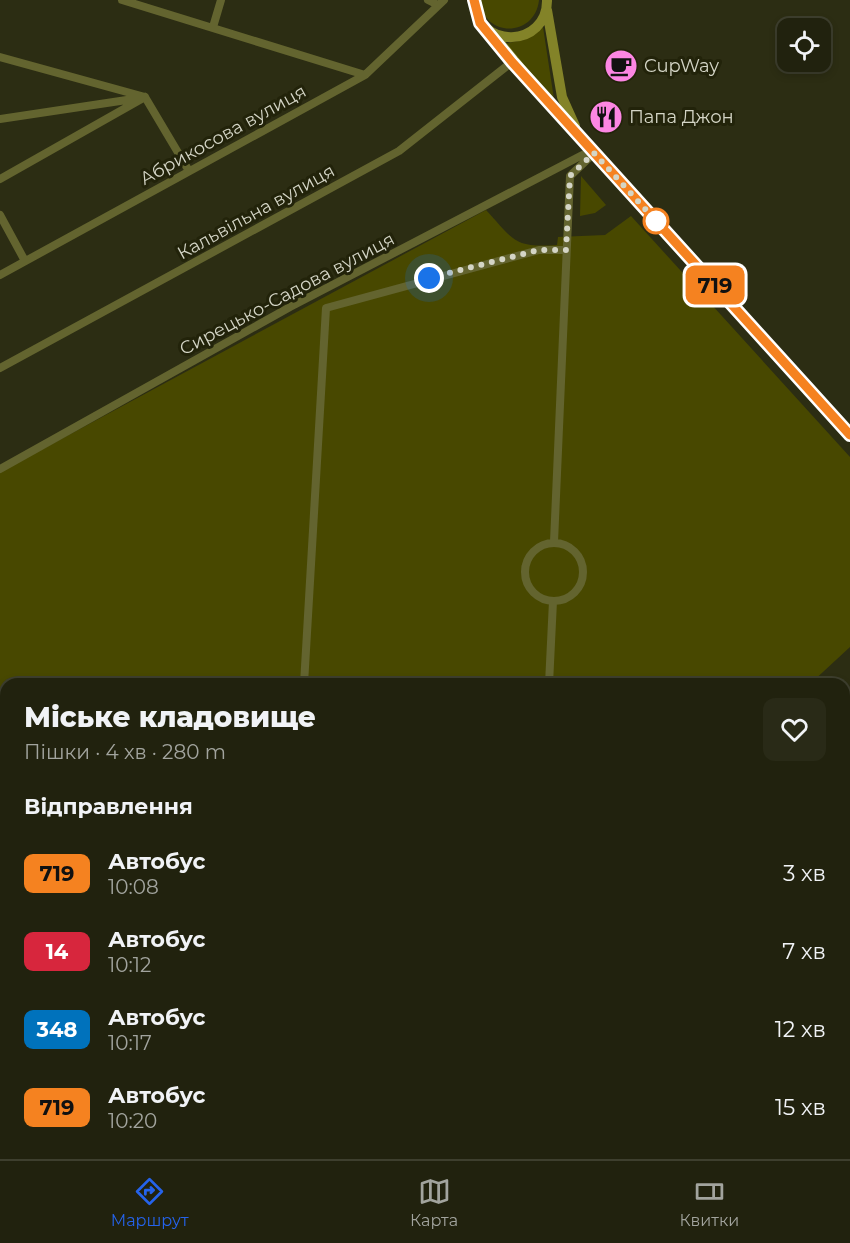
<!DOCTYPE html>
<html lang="uk">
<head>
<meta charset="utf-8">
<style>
	:root { --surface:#21220e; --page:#292a17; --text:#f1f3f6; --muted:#a2a49e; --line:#3e3f2e; --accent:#2563eb }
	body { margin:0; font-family:Montserrat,sans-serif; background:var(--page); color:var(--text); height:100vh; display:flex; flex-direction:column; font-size:22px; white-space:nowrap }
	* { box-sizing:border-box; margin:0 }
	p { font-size:20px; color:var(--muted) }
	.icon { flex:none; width:33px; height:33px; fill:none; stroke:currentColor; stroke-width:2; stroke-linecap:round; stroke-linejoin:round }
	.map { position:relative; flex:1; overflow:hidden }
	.side { position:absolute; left:0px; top:678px; width:850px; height:482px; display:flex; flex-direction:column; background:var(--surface); border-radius:18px 18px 0 0; box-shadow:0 3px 9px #0003,0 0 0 2px var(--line) }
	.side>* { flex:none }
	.badge { padding:0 12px; border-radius:9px; font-size:21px; line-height:39px }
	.fabs { position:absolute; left:777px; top:18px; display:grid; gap:12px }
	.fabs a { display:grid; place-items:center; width:54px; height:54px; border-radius:12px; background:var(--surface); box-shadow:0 3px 9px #0003,0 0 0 2px var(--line); font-size:30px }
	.you { position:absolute; width:30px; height:30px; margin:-15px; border:4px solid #fff; border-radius:50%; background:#1a73e8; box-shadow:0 0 0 9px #1a73e833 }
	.map>.badge { position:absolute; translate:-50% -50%; box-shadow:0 0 0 3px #fff }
	h2 { padding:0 24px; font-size:22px; line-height:54px }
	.round { display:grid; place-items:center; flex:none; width:63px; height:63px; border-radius:12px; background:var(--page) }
	.headline { display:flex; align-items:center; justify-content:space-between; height:102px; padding:0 24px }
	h1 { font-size:28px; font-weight:800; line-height:45px }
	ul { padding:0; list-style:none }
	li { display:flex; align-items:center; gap:18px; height:78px; padding:0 24px }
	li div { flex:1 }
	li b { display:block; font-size:22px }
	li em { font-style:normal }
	li .badge { min-width:66px; font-weight:700; text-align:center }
	.tabs { display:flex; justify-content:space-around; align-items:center; height:84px; border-top:2px solid var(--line); background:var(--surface); font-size:16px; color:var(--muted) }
	.tabs a { display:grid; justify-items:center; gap:3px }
	.tabs .active { color:var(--accent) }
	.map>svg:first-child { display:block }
	.green { fill:#484800 }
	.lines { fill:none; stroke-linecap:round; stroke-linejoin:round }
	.minor { stroke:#63642f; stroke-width:8 }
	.secondary { stroke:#838328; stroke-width:10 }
	.line-casing { stroke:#fff; stroke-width:14 }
	.line { stroke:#f58220; stroke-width:9 }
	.walk { stroke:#d4d5c6; stroke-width:6; stroke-dasharray:0 10.8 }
	.stop-dot { fill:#fff; stroke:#f58220; stroke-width:3 }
	.labels { text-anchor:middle; stroke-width:6; stroke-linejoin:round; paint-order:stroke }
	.poi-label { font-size:18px; fill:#d4d5c6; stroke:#22230a; text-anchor:start }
	.street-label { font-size:18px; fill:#d4d5c6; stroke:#22230a }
</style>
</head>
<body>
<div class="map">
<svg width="850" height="1159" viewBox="0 0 850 1159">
	<rect width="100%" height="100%" fill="#2c2d13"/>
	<path class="green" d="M 480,0 L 539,0 C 535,38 483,38 480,0 Z
		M 543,27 L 554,99 L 552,101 L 503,44 L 524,40 Z
		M 581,176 L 606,205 L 595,213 L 580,216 Z
		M 486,210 C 514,240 513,248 557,245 L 558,237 L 605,235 L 631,216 L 850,457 L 850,647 L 810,684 L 6,684 L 6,1154 L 844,1154 L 845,1150 L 850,1159 L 0,1159 L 0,472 Z"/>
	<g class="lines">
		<path class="minor" d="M 122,0 L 365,75
			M 428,0 L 438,5
			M 213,27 L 221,0
			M 0,57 L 145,97
			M 145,97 L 189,171
			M 0,119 L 140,98
			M 0,179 L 145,97
			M 0,215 L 25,261
			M 0,275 L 365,75 L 444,0
			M 0,368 L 399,151 L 512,62
			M 0,469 L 290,307 L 592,150
			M 554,542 L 570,176 L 594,153
			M525 572a29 29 0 1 1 58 0a29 29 0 1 1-58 0Z
			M 304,684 L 326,308 L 539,250 L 566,250
			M 549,684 L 553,601
			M 0,910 L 6,910
			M 769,1154 L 769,1159
			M 281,1159 L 281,1154
			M 526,1159 L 526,1154"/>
		<path class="secondary" d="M 474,0 C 477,52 548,47 547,0
			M 547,10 L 562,97 L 575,126
			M 491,32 L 548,102 L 850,435"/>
	</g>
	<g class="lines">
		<defs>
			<path id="line" d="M 474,0 L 480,23 L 512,62 L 850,435"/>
		</defs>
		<use href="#line" class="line-casing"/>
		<use href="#line" class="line"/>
		<path class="walk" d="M 429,278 L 539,250 L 566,250 L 570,176 L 594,153 L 656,221"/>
	</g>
	<defs>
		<symbol id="cafe-disc" viewBox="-11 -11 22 22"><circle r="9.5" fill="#fc86e3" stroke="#22230a"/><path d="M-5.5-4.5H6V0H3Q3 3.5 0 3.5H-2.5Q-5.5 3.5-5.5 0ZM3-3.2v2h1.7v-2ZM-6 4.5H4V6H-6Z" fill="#111"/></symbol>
		<symbol id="restaurant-disc" viewBox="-11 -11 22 22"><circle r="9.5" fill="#fc86e3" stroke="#22230a"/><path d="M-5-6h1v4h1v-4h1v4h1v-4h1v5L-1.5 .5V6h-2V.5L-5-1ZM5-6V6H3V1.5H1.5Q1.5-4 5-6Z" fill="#111"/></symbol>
	</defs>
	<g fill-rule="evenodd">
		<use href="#cafe-disc" x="602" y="47" width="38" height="38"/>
		<use href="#restaurant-disc" x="587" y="98" width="38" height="38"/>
	</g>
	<circle class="stop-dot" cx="656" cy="221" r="12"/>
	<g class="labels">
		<g class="poi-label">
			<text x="644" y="72">CupWay</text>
			<text x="629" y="123">Папа Джон</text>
		</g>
		<g class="street-label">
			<text transform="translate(223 135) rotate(-29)" y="6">Абрикосова вулиця</text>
			<text transform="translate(256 212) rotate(-29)" y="6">Кальвільна вулиця</text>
			<text transform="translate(287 294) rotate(-28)" y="6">Сирецько-Садова вулиця</text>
		</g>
	</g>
</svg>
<div class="fabs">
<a><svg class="icon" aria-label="locate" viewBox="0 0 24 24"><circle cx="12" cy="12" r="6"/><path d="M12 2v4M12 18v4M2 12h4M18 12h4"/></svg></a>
</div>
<div class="you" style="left:429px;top:278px"></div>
<b class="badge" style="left:715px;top:285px;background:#f58220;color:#111">719</b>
<section class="side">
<div class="headline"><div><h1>Міське кладовище</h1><p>Пішки · 4 хв · 280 m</p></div><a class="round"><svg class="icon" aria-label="heart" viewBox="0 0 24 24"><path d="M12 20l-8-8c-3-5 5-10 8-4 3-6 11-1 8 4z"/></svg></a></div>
<h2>Відправлення</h2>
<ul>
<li><span class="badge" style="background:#f58220;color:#111">719</span><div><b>Автобус</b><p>10:08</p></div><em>3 хв</em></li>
<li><span class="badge" style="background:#d7263d;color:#fff">14</span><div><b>Автобус</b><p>10:12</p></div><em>7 хв</em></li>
<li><span class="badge" style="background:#0072bc;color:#fff">348</span><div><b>Автобус</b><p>10:17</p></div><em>12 хв</em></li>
<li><span class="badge" style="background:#f58220;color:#111">719</span><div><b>Автобус</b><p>10:20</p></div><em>15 хв</em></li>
</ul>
</section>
</div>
<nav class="tabs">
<a class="active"><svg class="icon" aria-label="directions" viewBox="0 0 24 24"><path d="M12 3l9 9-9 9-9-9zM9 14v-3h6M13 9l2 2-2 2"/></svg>Маршрут</a>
<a><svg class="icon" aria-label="map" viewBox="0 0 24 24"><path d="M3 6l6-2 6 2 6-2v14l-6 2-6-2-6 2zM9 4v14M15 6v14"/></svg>Карта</a>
<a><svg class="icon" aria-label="tickets" viewBox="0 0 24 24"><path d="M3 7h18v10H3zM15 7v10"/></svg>Квитки</a>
</nav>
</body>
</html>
